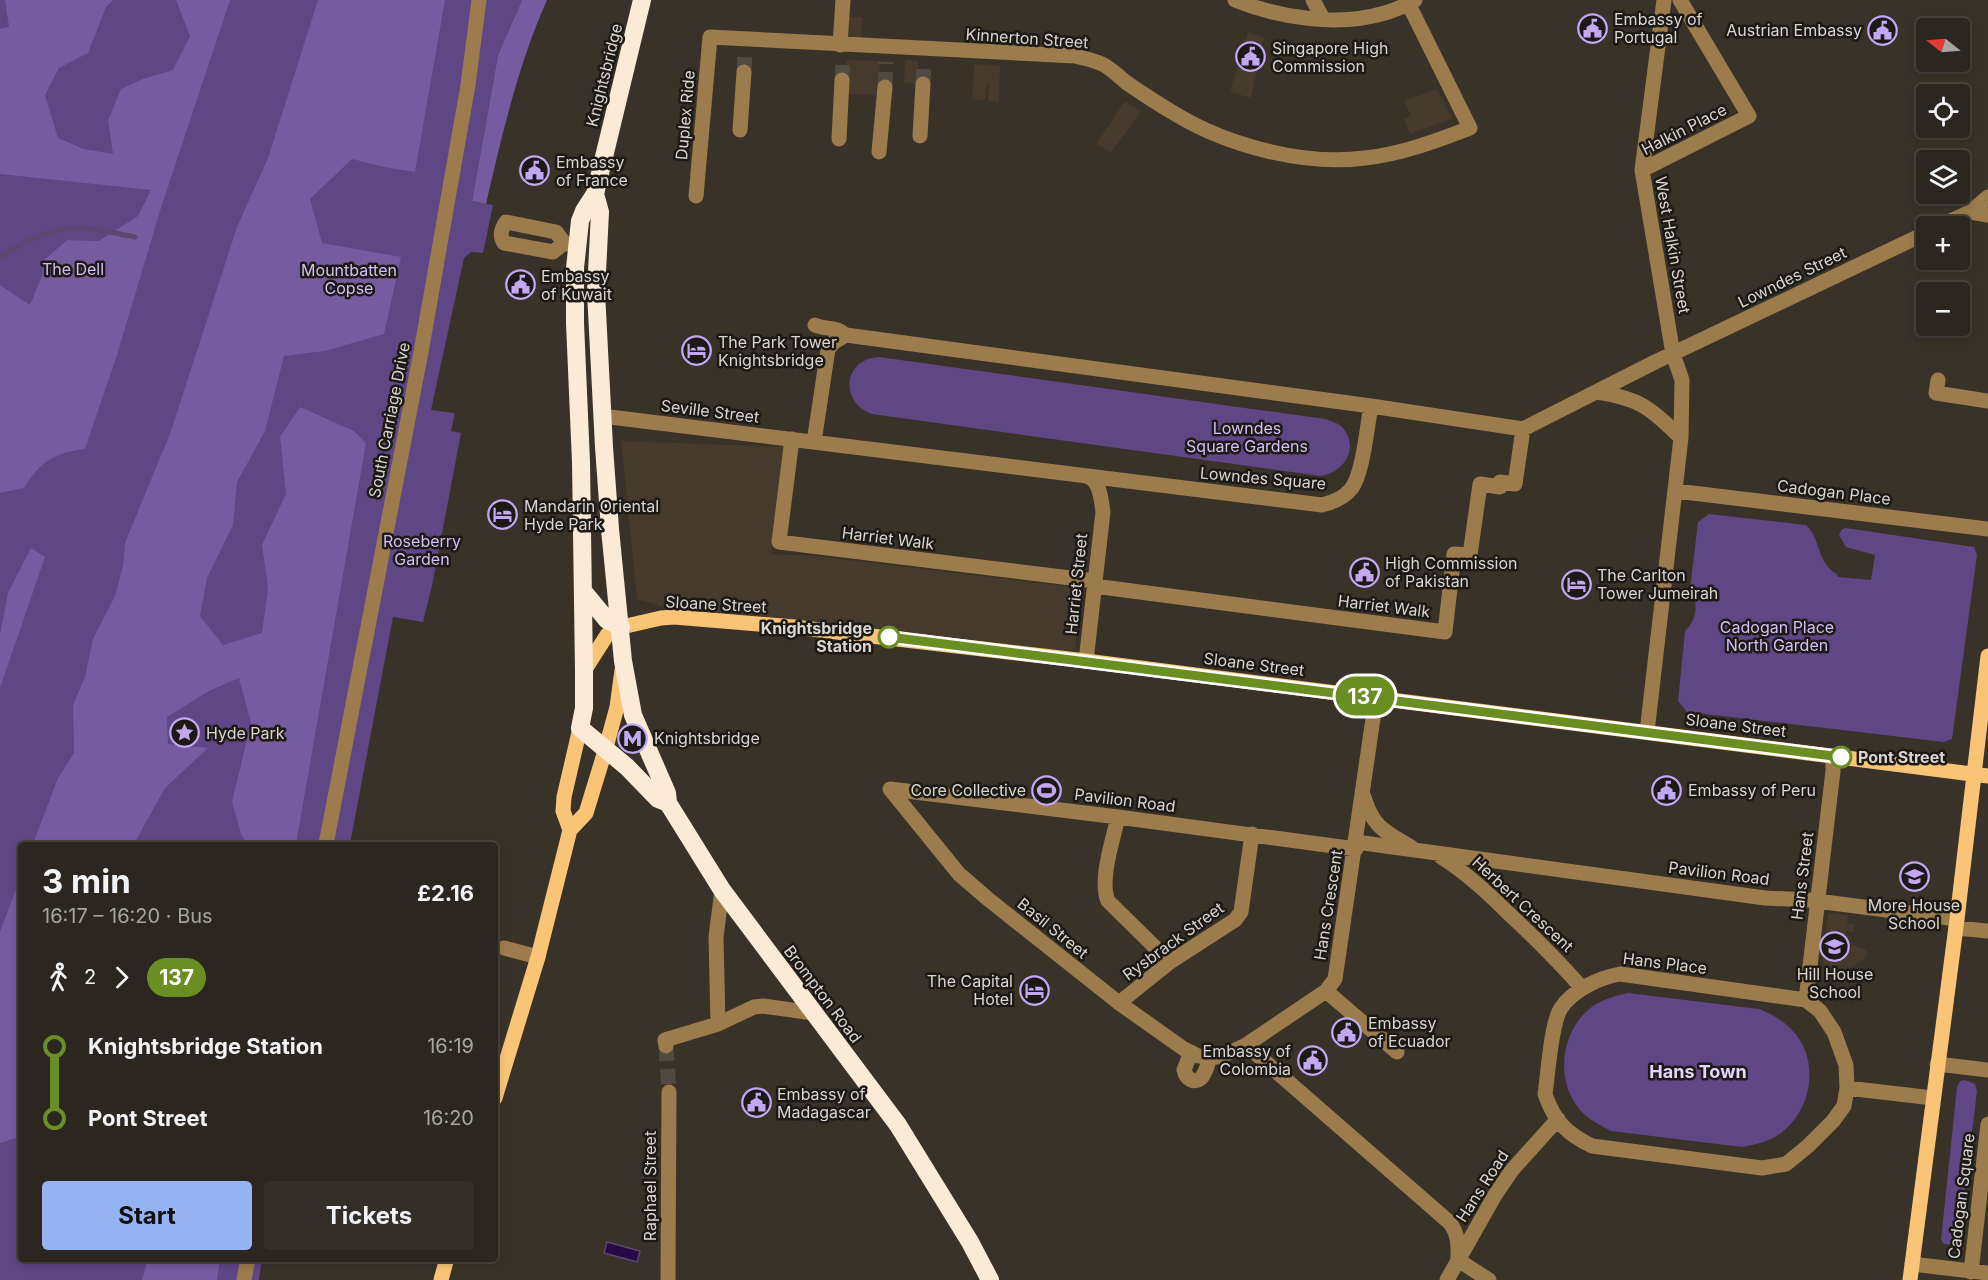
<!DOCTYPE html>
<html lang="en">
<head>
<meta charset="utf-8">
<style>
	:root { --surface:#2b261f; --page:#332e28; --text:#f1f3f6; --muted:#a6a5a4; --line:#47433d; --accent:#95b2f1 }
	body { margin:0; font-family:Inter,sans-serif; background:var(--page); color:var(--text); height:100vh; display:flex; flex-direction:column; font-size:22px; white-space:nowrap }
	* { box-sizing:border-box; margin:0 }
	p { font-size:20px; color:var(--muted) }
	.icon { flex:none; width:33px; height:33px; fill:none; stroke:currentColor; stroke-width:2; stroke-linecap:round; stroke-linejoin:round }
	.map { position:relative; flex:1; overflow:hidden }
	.sheet { position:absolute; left:18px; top:842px; width:480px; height:420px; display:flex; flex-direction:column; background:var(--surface); border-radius:6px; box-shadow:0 3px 9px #0003,0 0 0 2px var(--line) }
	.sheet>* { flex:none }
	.badge { padding:0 12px; border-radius:20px; font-size:21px; line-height:39px }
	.needle { width:39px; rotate:287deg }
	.buttons { position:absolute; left:1916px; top:18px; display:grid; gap:12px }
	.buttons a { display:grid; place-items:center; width:54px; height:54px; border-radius:6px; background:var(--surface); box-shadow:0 3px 9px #0003,0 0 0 2px var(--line); font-size:30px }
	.map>.badge { position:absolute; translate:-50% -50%; box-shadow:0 0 0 3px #fff }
	.legs { display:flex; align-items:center; gap:9px; height:66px; padding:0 24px; font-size:20px }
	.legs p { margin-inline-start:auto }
	.overview { display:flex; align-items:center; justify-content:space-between; height:102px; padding:0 24px }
	h1 { font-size:33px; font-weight:700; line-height:45px }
	.primary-button { display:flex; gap:12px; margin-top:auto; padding:12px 24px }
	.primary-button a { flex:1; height:69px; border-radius:6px; background:var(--accent); color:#111; font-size:24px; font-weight:700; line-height:69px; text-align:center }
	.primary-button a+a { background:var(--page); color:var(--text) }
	ul { padding:0 24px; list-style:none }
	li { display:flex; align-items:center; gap:21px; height:72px; font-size:22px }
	li i { display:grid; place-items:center; width:9px; height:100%; margin:0 8px; background:currentColor }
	li i::after { content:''; width:15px; height:15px; margin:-8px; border:4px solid; border-radius:50%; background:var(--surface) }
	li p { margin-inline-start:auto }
	li:first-child i { background:linear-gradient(#0000 50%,currentColor 0) }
	li:last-child i { background:linear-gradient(currentColor 50%,#0000 0) }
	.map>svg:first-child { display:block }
	.built { fill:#453a2c }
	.green { fill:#5f4685 }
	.forest { fill:#755b9f }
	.water { fill:#280847; stroke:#5d4670; stroke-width:1.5 }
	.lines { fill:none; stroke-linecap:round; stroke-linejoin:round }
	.stream { stroke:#5d4670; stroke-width:5 }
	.minor-tunnel { stroke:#514a42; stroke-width:15; stroke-dasharray:15 8; stroke-linecap:butt }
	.minor { stroke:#9c7b4c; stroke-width:15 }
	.major { stroke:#fac477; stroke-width:15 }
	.highway { stroke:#fbebd6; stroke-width:18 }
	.line-1-casing { stroke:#fff; stroke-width:14 }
	.line-1 { stroke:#6b8e23; stroke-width:9 }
	.stop-1-dot { fill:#fff; stroke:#6b8e23; stroke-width:3 }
	.labels { text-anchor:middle; stroke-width:5; stroke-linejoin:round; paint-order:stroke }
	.poi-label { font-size:16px; fill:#dad5d0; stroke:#1d1a16; text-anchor:start }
	.street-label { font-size:16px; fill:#dad5d0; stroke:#1d1a16 }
	.park-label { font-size:16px; fill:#d2bef8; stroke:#1d1a16 }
	.stop-label { font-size:16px; font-weight:bold; fill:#dad5d0; stroke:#1d1a16; text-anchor:end }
	.neighbourhood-label { font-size:18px; font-weight:bold; fill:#e3d4ff; stroke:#1d1a16 }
</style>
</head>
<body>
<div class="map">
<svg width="1988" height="1280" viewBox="0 0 1988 1280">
	<rect width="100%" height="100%" fill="#393229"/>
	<path class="built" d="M 849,17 L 862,17 L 861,38 L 848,37 Z
		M 1248,32 L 1264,38 L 1251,98 L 1230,92 Z
		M 846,60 L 880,61 L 878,95 L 844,94 Z
		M 905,60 L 918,61 L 917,84 L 904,83 Z
		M 974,64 L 1000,66 L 999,102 L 988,101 L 989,84 L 986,85 L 985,100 L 972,99 Z
		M 1437,89 L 1452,119 L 1410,134 L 1404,118 L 1411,116 L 1404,101 Z
		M 1125,101 L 1141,111 L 1111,153 L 1096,144 Z
		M 621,441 L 784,447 L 771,554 L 814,556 L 1081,588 L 1082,589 L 1075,648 L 1068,651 L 670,609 L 637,599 Z
		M 1828,913 L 1848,915 L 1847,924 L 1854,924 L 1854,932 L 1846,931 L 1845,949 L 1847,954 L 1850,952 L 1852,945 L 1867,950 L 1867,956 L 1833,981 L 1821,979 Z"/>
	<path class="green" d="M 0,0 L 522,0 L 498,55 L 472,201 L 493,205 L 483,253 L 471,252 L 464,258 L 431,410 L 455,413 L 451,431 L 461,433 L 432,586 L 423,622 L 393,617 L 350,844 L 21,844 L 21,1258 L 262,1259 L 259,1280 L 0,1280 Z
		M 879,357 L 1325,419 C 1331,421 1338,423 1342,427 C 1361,448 1343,474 1320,476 L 872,414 C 839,402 843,359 879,357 Z
		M 1709,514 L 1806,525 C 1821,538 1817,564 1837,574 L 1838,577 L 1871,580 L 1875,555 L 1846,547 L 1839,535 L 1842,529 L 1846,528 L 1974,547 L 1977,555 L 1952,739 L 1944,742 L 1687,712 L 1678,701 L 1685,631 C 1697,620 1699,603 1690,589 L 1698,522 Z
		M 1628,993 L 1759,1009 C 1771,1014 1781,1019 1790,1028 C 1821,1057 1813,1109 1781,1133 C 1769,1142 1756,1144 1742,1147 L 1611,1131 C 1600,1125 1589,1120 1580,1110 C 1554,1080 1561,1029 1593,1006 C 1604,999 1615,996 1628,993 Z
		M 1965,1080 L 1975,1084 L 1977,1091 L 1959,1241 L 1956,1245 L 1944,1244 L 1941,1240 L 1957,1087 L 1960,1081 Z"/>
	<path class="forest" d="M 5,0 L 113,0 L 106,7 L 88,53 L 59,68 L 45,95 L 58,138 L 84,149 L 113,154 L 108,120 L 121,89 L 143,79 L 173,70 L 190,36 L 176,0 L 230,0 L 160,211 L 117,355 L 85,449 C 54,453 41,461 24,488 L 0,493 L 0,285 L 30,305 L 42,276 L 44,260 L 67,240 L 99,241 L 138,216 L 151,190 L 0,174 L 0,29 L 9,27 Z
		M 318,0 L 445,0 L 415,172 L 389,168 L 352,159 L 310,199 L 322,243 L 401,257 L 384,334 L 325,351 L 284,356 L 265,431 L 237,482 L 233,525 L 207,578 L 200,616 L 223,645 L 262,633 L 268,588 L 262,545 L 286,494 L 280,437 L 300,407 L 354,431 L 366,443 L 296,844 L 247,844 L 241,834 L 232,802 L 251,723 L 239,678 L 209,691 L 167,717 L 168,744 L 208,748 L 165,788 L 134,844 L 33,844 L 58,778 L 74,753 L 73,705 L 85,677 L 93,639 L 115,596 L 123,566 L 125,543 L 171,431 L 237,227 L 268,158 Z
		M 522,0 L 547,0 C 518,65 502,135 486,204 L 472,201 L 498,55 Z
		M 31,548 L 45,557 L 0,688 L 0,635 L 8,593 Z
		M 21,876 L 21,1130 L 16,1138 L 0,1143 L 0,932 Z
		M 148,1259 L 148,1258 L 220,1259 L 217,1280 L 142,1280 Z"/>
	<path class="water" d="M 607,1242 L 640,1251 L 637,1262 L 604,1253 Z"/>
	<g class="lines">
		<path class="stream" d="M 0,257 C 25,241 53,226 84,228 C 100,229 118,234 135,237"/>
		<path class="minor-tunnel" d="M 744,72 L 745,53
			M 842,80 L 843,57
			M 923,84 L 924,64
			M 885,87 L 886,62
			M 666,1046 L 669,1092"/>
		<path class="minor" d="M 1235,0 C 1280,18 1338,27 1385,13 C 1396,10 1406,5 1415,0
			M 1313,0 L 1323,19
			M 840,45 L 843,0
			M 740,130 L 744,72
			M 920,136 L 923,84
			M 839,139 L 842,80
			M 879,152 L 885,87
			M 1642,170 L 1749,116 L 1680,0
			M 696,196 L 710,37 L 1075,56 C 1084,58 1093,60 1102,64 C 1111,68 1119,77 1127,83 C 1143,94 1160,105 1177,115 C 1229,146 1305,166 1365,158 C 1402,154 1436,141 1470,128 L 1408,3
			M 1970,212 L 1988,215
			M 1939,226 L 1970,212 L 1988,197
			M 564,243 L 553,252 L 504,243 C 499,235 501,229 506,222 L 556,232 L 564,243 L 576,245
			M 815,325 C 826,330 836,326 846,335 L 1371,406 L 1523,429 L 1655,362 L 1926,233
			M 1938,380 L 1936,393 L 1988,401
			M 1596,392 C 1639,398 1651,408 1681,438
			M 602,416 L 1322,505 C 1334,502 1344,498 1351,489 C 1363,475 1367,426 1371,406
			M 792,439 L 779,542 L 1095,581
			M 814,442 L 828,349 L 834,342 L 846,335
			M 1085,476 C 1100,479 1101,498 1103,512 L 1086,661
			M 1676,491 L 1988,529
			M 1094,586 L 1445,632 L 1454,554 L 1470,555 L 1480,484 L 1500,487 L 1500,482 L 1515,484 L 1523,429
			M 1647,732 L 1681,438 L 1682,380 L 1673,354 L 1642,170 L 1664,0
			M 890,789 L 959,874 L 988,899 L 1119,1003 L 1184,1049 L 1198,1056 L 1220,1057 L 1246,1045 L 1326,991 L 1335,979 L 1376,698
			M 890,789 L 1118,817 L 1356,849
			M 1364,797 C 1373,828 1386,832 1411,847
			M 1118,817 C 1113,840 1099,880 1108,901 L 1170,962
			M 1356,842 L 1765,898 L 1809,900 L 1957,919
			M 326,844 L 421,352 L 468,85 L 479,0
			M 1441,857 C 1465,872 1485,890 1505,910 C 1532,935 1558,961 1582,988
			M 1956,928 L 1988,931
			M 504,948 L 538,957
			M 1620,974 L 1806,1000 L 1820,1011 L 1834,1032 L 1846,1065 L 1847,1088 L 1844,1106 L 1833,1121 L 1808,1146 L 1786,1164 L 1762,1168 L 1592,1146 C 1567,1134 1554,1121 1545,1094 C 1548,1074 1551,1023 1561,1008 C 1574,989 1599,978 1620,974 Z
			M 1326,991 L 1397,1052
			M 1806,1000 L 1833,771 L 1833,756
			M 1119,1003 L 1170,962 L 1235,920 L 1241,912 L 1252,834
			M 718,1024 L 716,937 L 722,890
			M 1246,1045 L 1449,1222 C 1459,1234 1458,1245 1458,1260
			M 666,1046 L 665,1040 L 718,1024 L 754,1007 L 763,1006 L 813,1013
			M 1191,1052 L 1184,1070 C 1186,1079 1195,1085 1202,1077 C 1206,1072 1208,1063 1210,1058
			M 1937,1064 L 1988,1070
			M 1847,1088 L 1933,1098
			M 1458,1260 L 1489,1280
			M 1912,1264 L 1988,1273
			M 1971,1272 L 1988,1124
			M 244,1280 L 248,1258
			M 668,1280 L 669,1092
			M 1447,1280 L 1495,1195 L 1512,1170 L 1558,1119"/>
		<path class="major" d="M 584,671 L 607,635 L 613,629 L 661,618 L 674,617 L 794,627 L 1086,661 L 1988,776
			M 570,830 L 563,811 L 564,797 L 580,728
			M 495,1098 L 538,957 L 570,830 L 586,813 L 605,751 L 617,707 L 622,670
			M 441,1280 L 447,1258
			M 1910,1280 L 1957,919 L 1988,656"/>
		<path class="highway" d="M 642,0 L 595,194 L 584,211 L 580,221 L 575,268 L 575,323 L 581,462 L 584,671 L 584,708 L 580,728 L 627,767 L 658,799 L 668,803 L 722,890 L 898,1125 L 970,1242 L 990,1280
			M 595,194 L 600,212 L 596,292 L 604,447 L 610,529 L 623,661 L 633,715 L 667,793 L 668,803
			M 583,591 L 607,620 L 621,627"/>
	</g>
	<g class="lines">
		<defs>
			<path id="line-1" d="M 889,637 L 1841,757"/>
		</defs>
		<use href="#line-1" class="line-1-casing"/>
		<use href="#line-1" class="line-1"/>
	</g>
	<defs>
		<symbol id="civic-ring" viewBox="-11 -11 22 22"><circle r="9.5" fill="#1d1a16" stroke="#c2a7f2" stroke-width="1.5"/><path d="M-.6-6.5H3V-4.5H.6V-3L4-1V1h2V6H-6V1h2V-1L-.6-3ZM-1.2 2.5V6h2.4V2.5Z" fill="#c2a7f2"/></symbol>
		<symbol id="hotel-ring" viewBox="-11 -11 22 22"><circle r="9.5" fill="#1d1a16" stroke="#c2a7f2" stroke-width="1.5"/><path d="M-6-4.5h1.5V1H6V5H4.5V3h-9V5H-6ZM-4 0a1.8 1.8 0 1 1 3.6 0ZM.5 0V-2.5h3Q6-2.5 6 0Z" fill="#c2a7f2"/></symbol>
		<symbol id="sight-ring" viewBox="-11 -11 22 22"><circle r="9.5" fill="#1d1a16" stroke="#c2a7f2" stroke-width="1.5"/><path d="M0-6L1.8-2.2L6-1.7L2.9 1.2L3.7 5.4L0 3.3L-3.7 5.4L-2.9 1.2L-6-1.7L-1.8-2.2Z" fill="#c2a7f2"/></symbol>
		<symbol id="metro-ring" viewBox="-11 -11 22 22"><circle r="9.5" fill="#1d1a16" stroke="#c2a7f2" stroke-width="1.5"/><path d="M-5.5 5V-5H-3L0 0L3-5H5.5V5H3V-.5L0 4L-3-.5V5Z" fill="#c2a7f2"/></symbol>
		<symbol id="stadium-ring" viewBox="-11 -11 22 22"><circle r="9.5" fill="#1d1a16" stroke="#c2a7f2" stroke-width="1.5"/><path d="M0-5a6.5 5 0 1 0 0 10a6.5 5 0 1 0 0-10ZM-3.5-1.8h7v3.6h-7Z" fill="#c2a7f2"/></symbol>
		<symbol id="school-ring" viewBox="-11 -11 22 22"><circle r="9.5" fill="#1d1a16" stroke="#c2a7f2" stroke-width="1.5"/><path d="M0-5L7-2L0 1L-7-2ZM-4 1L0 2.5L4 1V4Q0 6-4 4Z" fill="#c2a7f2"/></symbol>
	</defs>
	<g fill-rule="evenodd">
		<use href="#civic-ring" x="1576" y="12" width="33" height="33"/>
		<use href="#civic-ring" x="1866" y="14" width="33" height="33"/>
		<use href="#civic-ring" x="1234" y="40" width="33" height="33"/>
		<use href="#civic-ring" x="518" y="154" width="33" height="33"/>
		<use href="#civic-ring" x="504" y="268" width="33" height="33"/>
		<use href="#hotel-ring" x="680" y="334" width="33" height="33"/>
		<use href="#hotel-ring" x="486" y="498" width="33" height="33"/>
		<use href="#civic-ring" x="1348" y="556" width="33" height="33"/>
		<use href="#hotel-ring" x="1560" y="568" width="33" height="33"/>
		<use href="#sight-ring" x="168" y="716" width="33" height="33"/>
		<use href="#metro-ring" x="616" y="722" width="33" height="33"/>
		<use href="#stadium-ring" x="1030" y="774" width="33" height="33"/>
		<use href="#civic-ring" x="1650" y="774" width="33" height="33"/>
		<use href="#school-ring" x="1898" y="860" width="33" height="33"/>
		<use href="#school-ring" x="1818" y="930" width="33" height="33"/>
		<use href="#hotel-ring" x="1018" y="974" width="33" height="33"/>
		<use href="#civic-ring" x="1330" y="1016" width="33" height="33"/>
		<use href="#civic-ring" x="1296" y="1044" width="33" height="33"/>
		<use href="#civic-ring" x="740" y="1086" width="33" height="33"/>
	</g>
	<g class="stop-1-dot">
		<circle cx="889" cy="637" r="10"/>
		<circle cx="1841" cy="757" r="10"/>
	</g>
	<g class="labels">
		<g class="poi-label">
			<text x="1614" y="25">Embassy of<tspan x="1614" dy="18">Portugal</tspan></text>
			<text x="1862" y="36" text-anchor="end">Austrian Embassy</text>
			<text x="1272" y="54">Singapore High<tspan x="1272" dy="18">Commission</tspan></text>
			<text x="556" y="168">Embassy<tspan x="556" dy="18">of France</tspan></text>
			<text x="541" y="282">Embassy<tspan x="541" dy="18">of Kuwait</tspan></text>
			<text x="718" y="348">The Park Tower<tspan x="718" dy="18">Knightsbridge</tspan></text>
			<text x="524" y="512">Mandarin Oriental<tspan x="524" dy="18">Hyde Park</tspan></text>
			<text x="1385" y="569">High Commission<tspan x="1385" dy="18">of Pakistan</tspan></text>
			<text x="1597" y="581">The Carlton<tspan x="1597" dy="18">Tower Jumeirah</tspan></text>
			<text x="206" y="739">Hyde Park</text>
			<text x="654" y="744">Knightsbridge</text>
			<text x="1026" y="796" text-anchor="end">Core Collective</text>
			<text x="1688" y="796">Embassy of Peru</text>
			<text x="1914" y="911" text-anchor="middle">More House<tspan x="1914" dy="18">School</tspan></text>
			<text x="1835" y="980" text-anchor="middle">Hill House<tspan x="1835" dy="18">School</tspan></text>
			<text x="1013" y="987" text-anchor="end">The Capital<tspan x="1013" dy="18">Hotel</tspan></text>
			<text x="1368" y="1029">Embassy<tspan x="1368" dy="18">of Ecuador</tspan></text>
			<text x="1291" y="1057" text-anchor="end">Embassy of<tspan x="1291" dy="18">Colombia</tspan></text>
			<text x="777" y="1100">Embassy of<tspan x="777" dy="18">Madagascar</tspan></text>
		</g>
		<g class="street-label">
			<text transform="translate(1027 38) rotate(4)" y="6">Kinnerton Street</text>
			<text transform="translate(604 75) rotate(-76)" y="6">Knightsbridge</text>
			<text transform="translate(685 115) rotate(-85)" y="6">Duplex Ride</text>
			<text transform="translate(1684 129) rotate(-27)" y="6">Halkin Place</text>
			<text transform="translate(1673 245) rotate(80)" y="6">West Halkin Street</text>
			<text transform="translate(1792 277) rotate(-26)" y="6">Lowndes Street</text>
			<text transform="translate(710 411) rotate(7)" y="6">Seville Street</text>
			<text transform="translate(389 420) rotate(-79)" y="6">South Carriage Drive</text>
			<text transform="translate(1263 478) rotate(5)" y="6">Lowndes Square</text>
			<text transform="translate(1834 492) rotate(7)" y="6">Cadogan Place</text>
			<text transform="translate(888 538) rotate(7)" y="6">Harriet Walk</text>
			<text transform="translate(1076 584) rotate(-84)" y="6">Harriet Street</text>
			<text transform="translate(716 604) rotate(3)" y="6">Sloane Street</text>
			<text transform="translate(1384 606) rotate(7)" y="6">Harriet Walk</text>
			<text transform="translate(1254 664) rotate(7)" y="6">Sloane Street</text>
			<text transform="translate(1736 725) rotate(7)" y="6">Sloane Street</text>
			<text transform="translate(1125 800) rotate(7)" y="6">Pavilion Road</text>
			<text transform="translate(1719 873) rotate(7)" y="6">Pavilion Road</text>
			<text transform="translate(1802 876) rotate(-83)" y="6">Hans Street</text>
			<text transform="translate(1523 904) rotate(43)" y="6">Herbert Crescent</text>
			<text transform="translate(1328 905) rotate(-81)" y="6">Hans Crescent</text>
			<text transform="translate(1053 928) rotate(39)" y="6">Basil Street</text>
			<text transform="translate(1173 941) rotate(-36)" y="6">Rysbrack Street</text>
			<text transform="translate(1665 963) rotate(7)" y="6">Hans Place</text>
			<text transform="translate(823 994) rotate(53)" y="6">Brompton Road</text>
			<text transform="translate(650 1186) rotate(-90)" y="6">Raphael Street</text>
			<text transform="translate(1482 1186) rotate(-57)" y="6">Hans Road</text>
			<text transform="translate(1961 1196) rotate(-83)" y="6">Cadogan Square</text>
		</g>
		<g class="park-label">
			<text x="73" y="275">The Dell</text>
			<text x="349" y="276">Mountbatten<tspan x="349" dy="18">Copse</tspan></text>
			<text x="1247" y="434">Lowndes<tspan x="1247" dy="18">Square Gardens</tspan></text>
			<text x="422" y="547">Roseberry<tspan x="422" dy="18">Garden</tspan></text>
			<text x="1777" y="633">Cadogan Place<tspan x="1777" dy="18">North Garden</tspan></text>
		</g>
		<g class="stop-label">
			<text x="872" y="634">Knightsbridge<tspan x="872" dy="18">Station</tspan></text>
			<text x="1858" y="763" text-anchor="start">Pont Street</text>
		</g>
		<g class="neighbourhood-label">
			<text x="1698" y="1078">Hans Town</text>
		</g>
	</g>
</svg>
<div class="buttons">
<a><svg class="needle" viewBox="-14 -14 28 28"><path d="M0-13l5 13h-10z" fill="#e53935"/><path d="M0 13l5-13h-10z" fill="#a6a5a4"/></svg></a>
<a><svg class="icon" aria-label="locate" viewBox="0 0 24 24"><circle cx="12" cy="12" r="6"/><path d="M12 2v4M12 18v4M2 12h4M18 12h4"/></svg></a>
<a><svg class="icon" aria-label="layers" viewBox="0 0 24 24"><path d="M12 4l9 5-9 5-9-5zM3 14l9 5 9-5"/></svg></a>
<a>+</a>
<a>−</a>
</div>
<b class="badge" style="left:1365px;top:696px;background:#6b8e23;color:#fff">137</b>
<section class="sheet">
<div class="overview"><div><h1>3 min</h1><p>16:17 – 16:20 · Bus</p></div><b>£2.16</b></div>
<div class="legs"><svg class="icon" aria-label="walk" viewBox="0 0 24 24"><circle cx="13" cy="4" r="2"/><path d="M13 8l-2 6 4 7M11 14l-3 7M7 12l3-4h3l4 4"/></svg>2<svg class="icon" aria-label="forward" viewBox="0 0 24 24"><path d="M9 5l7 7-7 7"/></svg><b class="badge" style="background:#6b8e23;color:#fff">137</b></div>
<ul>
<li><i style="color:#6b8e23"></i><b>Knightsbridge Station</b><p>16:19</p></li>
<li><i style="color:#6b8e23"></i><b>Pont Street</b><p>16:20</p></li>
</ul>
<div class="primary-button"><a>Start</a><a>Tickets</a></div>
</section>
</div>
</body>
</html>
